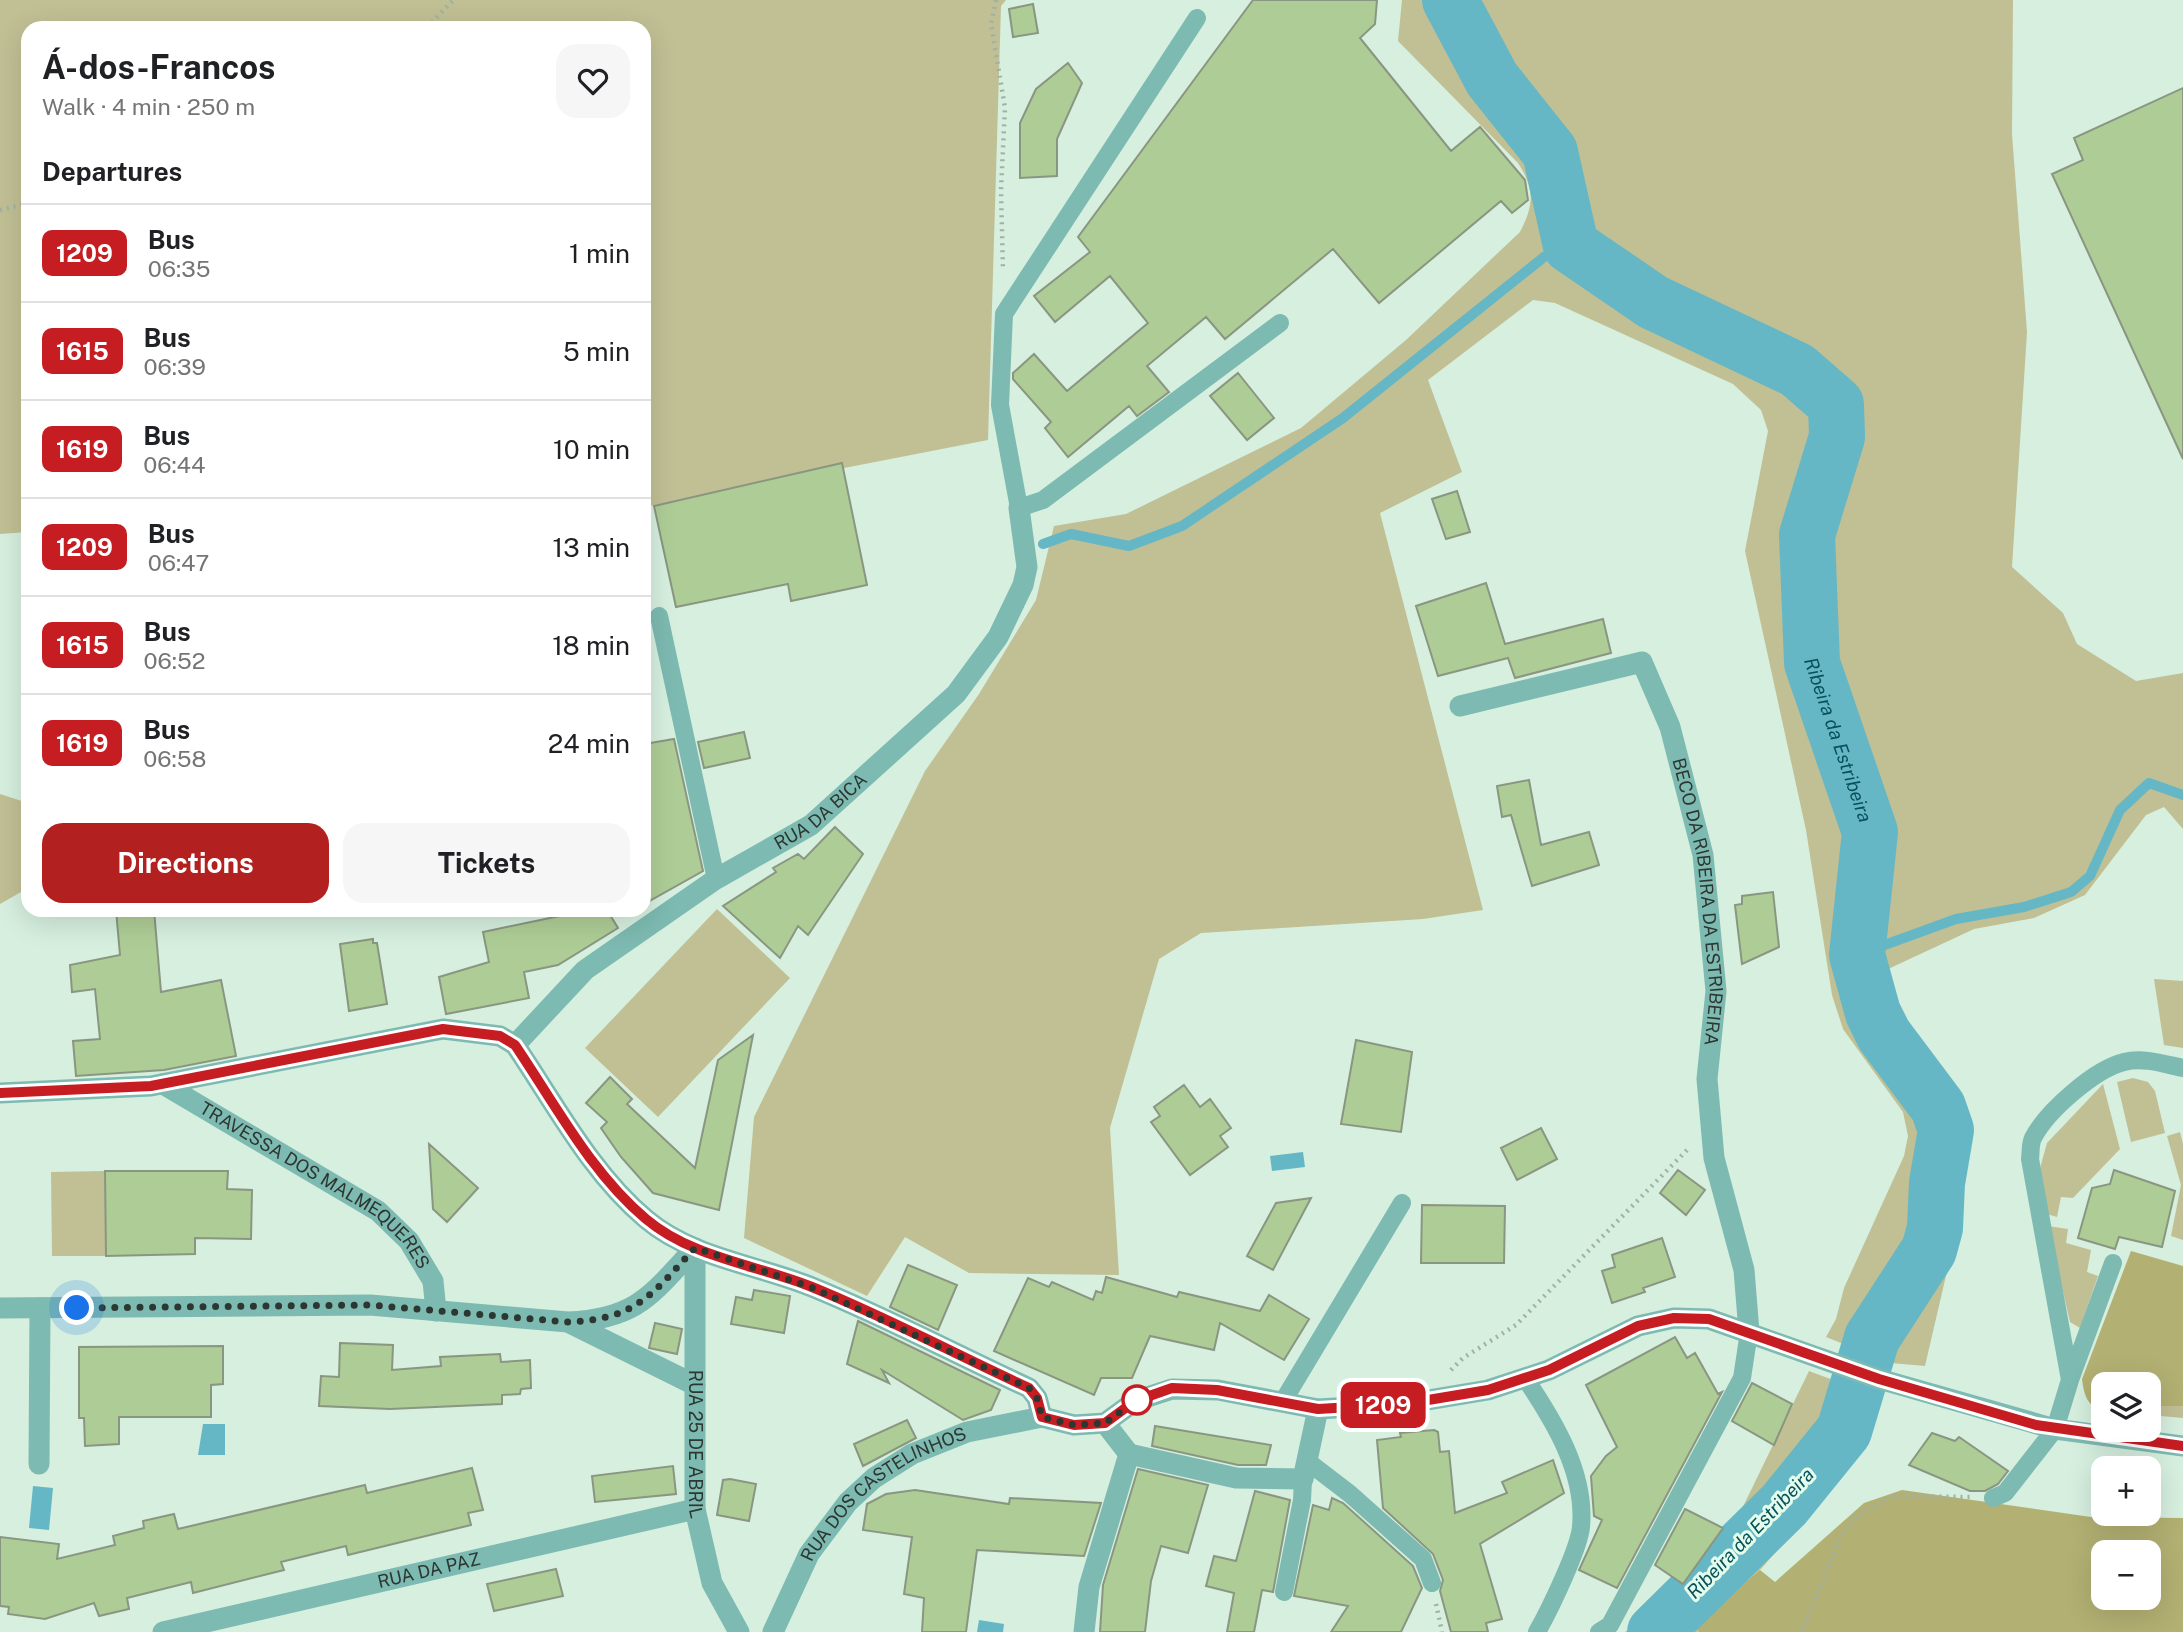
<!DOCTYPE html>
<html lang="en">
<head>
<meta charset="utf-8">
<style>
	:root { --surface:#fff; --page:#f6f6f6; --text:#202124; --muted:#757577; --line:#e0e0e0; --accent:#b22120 }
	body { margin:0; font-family:"Public Sans",sans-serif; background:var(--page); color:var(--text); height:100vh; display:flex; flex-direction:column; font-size:26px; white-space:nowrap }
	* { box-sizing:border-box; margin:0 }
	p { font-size:23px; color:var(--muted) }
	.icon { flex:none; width:38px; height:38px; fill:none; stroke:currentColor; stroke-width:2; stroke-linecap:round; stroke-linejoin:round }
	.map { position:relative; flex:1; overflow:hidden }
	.sheet { position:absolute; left:21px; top:21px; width:630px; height:896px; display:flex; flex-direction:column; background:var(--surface); border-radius:21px; box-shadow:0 7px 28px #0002 }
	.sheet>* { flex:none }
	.badge { padding:0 14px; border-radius:10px; font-size:24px; line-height:46px }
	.buttons { position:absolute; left:2091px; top:1372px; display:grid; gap:14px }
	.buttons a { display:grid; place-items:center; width:70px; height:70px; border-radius:14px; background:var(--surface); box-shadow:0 7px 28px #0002; font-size:35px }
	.you { position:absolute; width:35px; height:35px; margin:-18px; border:5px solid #fff; border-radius:50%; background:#1a73e8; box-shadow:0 0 0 10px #1a73e833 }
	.map>.badge { position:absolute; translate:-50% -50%; box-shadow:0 0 0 4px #fff }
	h2 { padding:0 21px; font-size:26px; line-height:63px }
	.round { display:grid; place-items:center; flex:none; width:74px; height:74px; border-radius:21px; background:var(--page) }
	.overview { display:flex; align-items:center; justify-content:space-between; height:119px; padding:0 21px }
	h1 { font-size:33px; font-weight:700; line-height:52px }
	.primary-button { display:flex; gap:14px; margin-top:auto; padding:14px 21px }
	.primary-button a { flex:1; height:80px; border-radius:21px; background:var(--accent); color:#fff; font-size:28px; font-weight:700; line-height:80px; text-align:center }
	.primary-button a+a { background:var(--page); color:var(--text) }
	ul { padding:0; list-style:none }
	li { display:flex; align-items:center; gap:21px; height:98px; padding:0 21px; border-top:2px solid var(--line) }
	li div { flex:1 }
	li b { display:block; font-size:26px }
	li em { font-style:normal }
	li .badge { min-width:77px; font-weight:700; text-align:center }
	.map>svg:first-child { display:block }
	.green { fill:#c1bf94 }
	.forest { fill:#b3b073; fill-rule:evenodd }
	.water { fill:#66b7c5 }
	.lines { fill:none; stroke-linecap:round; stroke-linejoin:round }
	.stream { stroke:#66b7c5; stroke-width:10 }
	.river { stroke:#66b7c5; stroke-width:56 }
	.building { fill:#aecd96; stroke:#8a9681; stroke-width:2 }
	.path { stroke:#9eb2a6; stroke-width:4.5; stroke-dasharray:2 5; stroke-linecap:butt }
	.service { stroke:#7dbab1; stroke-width:18 }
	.minor { stroke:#7dbab1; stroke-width:21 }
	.tertiary { stroke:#7dbab1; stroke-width:21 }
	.line-casing { stroke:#fff; stroke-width:16 }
	.line { stroke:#c61d23; stroke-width:10 }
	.walk { stroke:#2d3731; stroke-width:7; stroke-dasharray:0 12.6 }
	.stop-dot { fill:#fff; stroke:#c61d23; stroke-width:3.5 }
	.labels { text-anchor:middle; stroke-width:6; stroke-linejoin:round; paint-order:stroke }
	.street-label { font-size:18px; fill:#2d3731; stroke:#e3fcec }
	.water-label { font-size:19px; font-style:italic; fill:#07515c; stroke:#e3fcec }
</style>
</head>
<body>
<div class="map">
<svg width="2183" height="1632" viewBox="0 0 2183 1632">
	<rect width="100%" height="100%" fill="#d6efdf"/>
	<path class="green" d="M 0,0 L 1006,0 L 1001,6 L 988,440 L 644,507 L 644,28 L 28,28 L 28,532 L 0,534 Z
		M 1402,0 L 2013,0 L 2012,134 L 2027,332 L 2012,567 L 2063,613 L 2077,644 L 2136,681 L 2183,673 L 2183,829 L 2164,807 L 2146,815 L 2085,895 L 2034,918 L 1974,929 L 1886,970 L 1900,1022 L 1958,1104 L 1961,1211 L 1925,1366 L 1891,1363 L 1826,1337 L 1836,1319 L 1844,1288 L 1904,1156 L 1908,1136 L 1903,1112 L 1843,1029 L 1832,995 L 1806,830 L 1745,551 L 1768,431 L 1761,410 L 1733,384 L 1555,303 L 1533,300 L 1428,380 L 1462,472 L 1380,513 L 1483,910 L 1423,919 L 1201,933 L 1159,959 L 1110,1128 L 1119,1275 L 969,1273 L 905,1237 L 867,1296 L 744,1238 L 754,1117 L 925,771 L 979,694 L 1036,600 L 1054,526 L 1126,514 L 1301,428 L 1406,340 L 1520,232 C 1534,205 1535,189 1518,163 L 1398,41 Z
		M 0,794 L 28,803 L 28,888 L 0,904 Z
		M 717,909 L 790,978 L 658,1117 L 585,1048 Z
		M 2154,979 L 2183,981 L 2183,1048 L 2164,1045 Z
		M 2133,1078 L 2148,1082 L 2155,1091 L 2165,1133 L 2131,1142 L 2117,1082 Z
		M 2103,1084 L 2120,1149 L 2073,1198 L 2061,1197 L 2057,1217 L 2047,1214 L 2037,1179 L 2047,1143 Z
		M 2180,1132 L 2183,1144 L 2183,1240 L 2171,1236 L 2181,1185 L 2167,1136 Z
		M 105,1171 L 106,1256 L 52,1256 L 51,1172 Z
		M 2048,1226 L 2068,1229 L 2066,1243 L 2091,1250 L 2087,1272 L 2098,1276 L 2080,1328 L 2070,1322 Z
		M 1809,1371 L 1868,1393 L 1788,1538 L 1760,1570 L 1695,1624 L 1699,1632 L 1625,1632 L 1675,1598 L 1737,1519 Z
		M 2149,1406 L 2183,1406 L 2183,1418 L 2149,1415 Z"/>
	<path class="forest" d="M 2131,1251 L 2183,1266 L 2183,1406 L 2149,1406 L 2149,1384 L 2104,1384 L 2103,1411 C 2087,1406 2084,1395 2082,1379 Z
		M 1902,1490 L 2091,1517 L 2183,1518 L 2183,1632 L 1699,1632 L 1694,1624 L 1760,1570 L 1775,1582 L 1864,1503 ZM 2104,1552 L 2149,1552 L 2149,1598 L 2104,1598 Z"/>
	<path class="water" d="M 1303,1152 L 1305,1167 L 1272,1171 L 1270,1156 Z
		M 203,1424 L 225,1424 L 225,1455 L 198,1455 Z
		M 33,1486 L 53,1488 L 49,1530 L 29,1528 Z
		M 979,1620 L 1004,1624 L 1003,1632 L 977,1632 Z"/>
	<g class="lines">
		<path class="stream" d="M 1043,544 L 1071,534 L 1129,546 L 1182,526 L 1343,418 L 1544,257 L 1571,246
			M 1857,955 L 1956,919 L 2024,907 L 2071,892 L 2090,876 L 2120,810 L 2149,783 L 2183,795"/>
		<path class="river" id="s1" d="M 1450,0 L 1492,79 L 1550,152 L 1571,246 L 1653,302 L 1797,370 L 1836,404 L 1837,437 L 1807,535 L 1812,663 L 1870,832 L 1857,955 L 1873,1013 L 1884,1035 L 1938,1107 L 1946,1130 L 1937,1183 L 1935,1228 L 1929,1250 L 1872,1338 L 1844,1431 L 1784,1505 L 1655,1632"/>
	</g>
	<path class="building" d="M 1253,0 L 1377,0 L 1375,24 L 1360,38 L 1451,151 L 1480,127 L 1525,180 L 1528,200 L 1512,213 L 1501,201 L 1379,303 L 1333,249 L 1225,339 L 1206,317 L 1147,366 L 1169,392 L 1137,416 L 1129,406 L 1068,457 L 1045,428 L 1051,422 L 1013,379 L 1013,373 L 1034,354 L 1067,391 L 1148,323 L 1110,276 L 1055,322 L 1034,296 L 1090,252 L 1078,237 Z
		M 1033,4 L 1038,33 L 1013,37 L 1009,9 Z
		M 1068,63 L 1082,83 L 1057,139 L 1057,176 L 1020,178 L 1020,123 L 1036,89 Z
		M 2183,88 L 2183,459 L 2052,174 L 2083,160 L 2074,138 Z
		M 1238,373 L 1274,418 L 1247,440 L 1210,396 Z
		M 842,463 L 867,585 L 791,601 L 788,584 L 676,607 L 654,506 Z
		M 1457,491 L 1470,532 L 1446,539 L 1432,499 Z
		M 1486,583 L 1505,644 L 1603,619 L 1611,653 L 1515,678 L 1508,658 L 1438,676 L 1416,606 Z
		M 744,732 L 750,758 L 704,768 L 698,742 Z
		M 674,739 L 703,871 L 644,904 L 644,744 Z
		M 1529,780 L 1541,845 L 1589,832 L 1599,865 L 1532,886 L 1511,815 L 1502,817 L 1497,786 Z
		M 835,827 L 863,854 L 808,935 L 798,926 L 780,958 L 723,906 L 776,872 L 773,868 L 798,854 L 804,859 Z
		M 1773,892 L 1779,947 L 1742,964 L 1735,905 L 1742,904 L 1742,896 Z
		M 116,910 L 154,910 L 161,992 L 221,980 L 236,1056 L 164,1070 L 76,1076 L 73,1041 L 100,1039 L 95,989 L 72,992 L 70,965 L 120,955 Z
		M 567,910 L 607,910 L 618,928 L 558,965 L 524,972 L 529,998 L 446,1014 L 439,977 L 489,962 L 483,932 L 569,914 Z
		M 373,939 L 373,943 L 377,943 L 387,1004 L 349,1011 L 340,944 Z
		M 753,1035 L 719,1210 L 653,1193 L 621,1157 L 601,1128 L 607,1122 L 586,1103 L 610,1077 L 632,1099 L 627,1104 L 695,1168 L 718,1060 Z
		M 1356,1040 L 1412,1052 L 1401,1132 L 1341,1124 Z
		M 1184,1085 L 1200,1107 L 1210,1099 L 1231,1128 L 1220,1136 L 1228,1147 L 1190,1175 L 1151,1122 L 1160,1116 L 1154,1107 Z
		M 1541,1128 L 1557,1159 L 1517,1180 L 1501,1148 Z
		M 429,1144 L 478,1188 L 447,1222 L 433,1209 Z
		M 1678,1170 L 1705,1190 L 1686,1215 L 1660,1193 Z
		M 2114,1170 L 2175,1191 L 2162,1247 L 2119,1237 L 2115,1249 L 2078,1238 L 2092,1188 L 2110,1184 Z
		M 105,1171 L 228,1171 L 227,1189 L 252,1190 L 251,1239 L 195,1238 L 195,1254 L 106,1256 Z
		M 1311,1198 L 1273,1270 L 1247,1256 L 1276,1203 Z
		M 1422,1205 L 1505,1206 L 1504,1263 L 1421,1263 Z
		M 1662,1238 L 1675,1277 L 1643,1288 L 1645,1292 L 1612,1303 L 1602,1271 L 1615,1267 L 1612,1255 Z
		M 908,1265 L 957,1285 L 938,1330 L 890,1307 Z
		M 1106,1277 L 1177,1297 L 1179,1292 L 1260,1311 L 1269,1295 L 1309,1319 L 1284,1360 L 1220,1323 L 1214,1350 L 1150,1336 L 1132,1378 L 1101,1378 L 1094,1395 L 994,1351 L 1028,1278 L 1049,1287 L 1052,1282 L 1093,1300 L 1096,1291 L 1102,1293 Z
		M 754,1290 L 790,1296 L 784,1333 L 731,1324 L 736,1297 L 752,1300 Z
		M 858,1321 L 1000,1390 L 991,1410 L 963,1420 L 882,1370 L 889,1383 L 847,1364 Z
		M 655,1323 L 682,1329 L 677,1354 L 649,1348 Z
		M 1675,1337 L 1687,1358 L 1695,1353 L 1718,1394 L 1722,1392 L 1617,1588 L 1579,1570 L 1602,1520 L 1594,1516 L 1591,1476 L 1606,1456 L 1617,1447 L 1586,1385 Z
		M 340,1343 L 393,1345 L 392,1370 L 441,1366 L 440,1357 L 500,1354 L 501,1362 L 530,1360 L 531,1388 L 521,1389 L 520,1394 L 502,1395 L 502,1404 L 390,1409 L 319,1406 L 321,1376 L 339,1377 Z
		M 223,1346 L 223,1384 L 211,1385 L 211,1417 L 119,1417 L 119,1444 L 85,1446 L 84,1418 L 79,1418 L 79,1347 Z
		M 1752,1383 L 1792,1404 L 1774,1445 L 1732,1421 Z
		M 907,1420 L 916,1438 L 863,1466 L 854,1444 Z
		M 1155,1426 L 1271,1445 L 1266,1465 L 1238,1465 L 1152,1446 Z
		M 1434,1430 L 1438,1432 L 1440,1452 L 1449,1451 L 1455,1513 L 1507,1493 L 1502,1482 L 1553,1460 L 1564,1493 L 1480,1544 L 1502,1619 L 1486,1623 L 1488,1632 L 1451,1632 L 1440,1591 L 1443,1580 L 1433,1554 L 1383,1508 L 1377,1440 L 1401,1437 L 1400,1433 Z
		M 1932,1433 L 1955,1441 L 1959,1437 L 2008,1471 L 1998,1484 L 1985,1491 L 1970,1491 L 1909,1465 Z
		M 673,1466 L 676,1494 L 595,1502 L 592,1476 Z
		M 472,1468 L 483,1510 L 468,1513 L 471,1525 L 348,1555 L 346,1546 L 281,1562 L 284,1570 L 193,1593 L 191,1582 L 127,1598 L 129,1609 L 99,1616 L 94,1603 L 45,1619 L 8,1614 L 9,1607 L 0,1606 L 0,1537 L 59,1544 L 57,1559 L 115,1545 L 113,1536 L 144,1528 L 143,1521 L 174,1514 L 178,1529 L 365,1485 L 367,1493 Z
		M 1138,1469 L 1208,1485 L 1188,1553 L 1161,1546 L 1151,1581 L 1145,1632 L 1100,1632 L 1103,1585 Z
		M 730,1479 L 756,1484 L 749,1521 L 717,1515 L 723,1480 Z
		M 915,1490 L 1009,1504 L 1010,1498 L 1101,1503 L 1084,1556 L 977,1550 L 966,1632 L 922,1632 L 924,1598 L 904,1594 L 912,1537 L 863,1530 L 867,1504 L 886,1494 Z
		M 1255,1491 L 1290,1500 L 1273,1592 L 1262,1590 L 1254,1632 L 1227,1632 L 1234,1593 L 1206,1586 L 1214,1556 L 1236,1561 Z
		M 1332,1498 L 1343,1503 L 1413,1566 L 1422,1588 L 1401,1632 L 1331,1632 L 1348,1606 L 1294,1596 L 1313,1505 L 1329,1510 Z
		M 1685,1509 L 1723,1528 L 1683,1584 L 1655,1565 Z
		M 556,1569 L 563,1596 L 494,1611 L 487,1584 Z"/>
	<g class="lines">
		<path class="path" d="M 996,0 L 991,24 L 1005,108 L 1001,190 L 1003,271
			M 427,28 L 453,0
			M 0,210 L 28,203
			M 1451,1370 L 1463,1358 L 1516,1325 L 1687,1150
			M 1436,1604 L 1442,1632
			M 1802,1632 L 1840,1537 L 1857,1516 L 1893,1496 L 1970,1497"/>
		<path class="service" d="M 1197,18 L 1004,314 L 1000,405 L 1019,508 L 1043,500 L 1280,323
			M 659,616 L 716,879
			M 1525,1378 C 1554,1421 1586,1473 1581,1527 C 1579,1549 1549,1611 1537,1632
			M 2070,1380 L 2113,1263
			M 1282,1403 L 1402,1203
			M 1307,1461 L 1350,1494 L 1423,1559 L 1432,1583
			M 1993,1498 L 2005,1493 L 2055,1429 L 2070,1380 L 2030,1159 C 2031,1152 2030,1144 2033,1138 C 2047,1111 2095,1069 2124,1062 C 2143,1057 2164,1064 2183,1068
			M 1284,1592 L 1302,1500 L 1303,1479
			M 1599,1632 L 1610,1625 L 1742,1378 L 1749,1332"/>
		<g class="minor">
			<path id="s2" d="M 1460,706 L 1642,662 L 1670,727 L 1703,855 L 1716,991 L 1707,1079 L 1714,1158 L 1744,1270 L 1749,1332"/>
			<path id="s3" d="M 515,1045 L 585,970 L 716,879 L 811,825 L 956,694 L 998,637 L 1023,585 L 1027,567 L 1019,508"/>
			<path id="s4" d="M 163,1084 L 378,1211 L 409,1241 L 433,1281 L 436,1311"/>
			<path d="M 0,1308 L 370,1305 L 568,1322 C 637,1319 651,1295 695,1248"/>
			<path d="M 570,1323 L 695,1385"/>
			<path d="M 1129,1454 L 1236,1478 L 1303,1479 L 1318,1409"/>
			<path d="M 39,1464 L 40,1308"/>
			<path id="s5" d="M 163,1632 L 695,1509"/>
			<path d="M 1084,1632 L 1089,1587 L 1129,1454 L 1105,1423"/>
		</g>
		<g class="tertiary">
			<path d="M 0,1093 L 151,1086 L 443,1029 L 500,1036 L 515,1045 C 555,1104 591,1173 646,1219 C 692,1258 758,1265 812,1287 C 886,1317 957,1355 1029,1388 L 1037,1398 L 1042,1417"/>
			<path id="s6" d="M 695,1248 L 695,1509 L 712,1583 L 739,1632"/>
			<path id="s7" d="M 773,1632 L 809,1554 L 848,1502 L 874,1478 L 912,1454 L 967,1432 L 1042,1417 L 1074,1425 L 1105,1423 L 1135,1401 L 1172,1389 L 1218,1390 L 1318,1409 L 1404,1404 L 1488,1390 L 1549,1370 L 1638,1326 L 1674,1318 L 1709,1319 L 1879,1379 L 2055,1429 L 2183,1446"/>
		</g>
	</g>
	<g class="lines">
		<defs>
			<path id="line" d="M 0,1093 L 151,1086 L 443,1029 L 500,1036 L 515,1045 C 555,1104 591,1173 646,1219 C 692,1258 758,1265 812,1287 C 886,1317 957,1355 1029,1388 L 1037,1398 L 1042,1417 L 1074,1425 L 1105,1423 L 1135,1401 L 1172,1388 L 1217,1390 L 1318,1409 L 1404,1404 L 1488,1390 L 1549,1370 L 1638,1326 L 1674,1318 L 1709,1319 L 1879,1379 L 2036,1425 L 2183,1446"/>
		</defs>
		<use href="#line" class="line-casing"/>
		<use href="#line" class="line"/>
		<path class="walk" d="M 77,1308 L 370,1305 L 568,1322 C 637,1319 651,1295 695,1248 L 811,1287 L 1029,1388 L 1037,1398 L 1042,1417 L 1074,1425 L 1105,1423 L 1137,1400"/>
	</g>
	<circle class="stop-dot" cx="1137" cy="1400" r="14"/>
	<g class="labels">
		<g class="street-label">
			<text dy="6" stroke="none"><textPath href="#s3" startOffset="387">RUA DA BICA</textPath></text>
			<text dy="6" stroke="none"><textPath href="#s2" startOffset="436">BECO DA RIBEIRA DA ESTRIBEIRA</textPath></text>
			<text dy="6" stroke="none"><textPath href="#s4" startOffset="184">TRAVESSA DOS MALMEQUERES</textPath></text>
			<text dy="6" stroke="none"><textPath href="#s6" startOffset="196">RUA 25 DE ABRIL</textPath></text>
			<text dy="6" stroke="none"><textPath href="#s7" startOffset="184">RUA DOS CASTELINHOS</textPath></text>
			<text dy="6" stroke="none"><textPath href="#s5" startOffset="273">RUA DA PAZ</textPath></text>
		</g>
		<g class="water-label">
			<text dy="7" stroke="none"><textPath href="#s1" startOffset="934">Ribeira da Estribeira</textPath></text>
			<text transform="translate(1750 1533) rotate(-46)" y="7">Ribeira da Estribeira</text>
		</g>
	</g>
</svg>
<div class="buttons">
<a><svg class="icon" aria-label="layers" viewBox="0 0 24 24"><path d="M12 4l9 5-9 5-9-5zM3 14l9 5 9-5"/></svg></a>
<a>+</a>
<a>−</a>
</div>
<div class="you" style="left:77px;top:1308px"></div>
<b class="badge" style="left:1383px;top:1405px;background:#c61d23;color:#fff">1209</b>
<section class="sheet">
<div class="overview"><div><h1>Á-dos-Francos</h1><p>Walk · 4 min · 250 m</p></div><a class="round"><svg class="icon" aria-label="heart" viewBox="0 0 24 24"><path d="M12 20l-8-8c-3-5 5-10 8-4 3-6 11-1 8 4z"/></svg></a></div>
<h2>Departures</h2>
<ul>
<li><span class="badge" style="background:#c61d23;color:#fff">1209</span><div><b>Bus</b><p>06:35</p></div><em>1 min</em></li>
<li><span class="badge" style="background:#c61d23;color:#fff">1615</span><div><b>Bus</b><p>06:39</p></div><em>5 min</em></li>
<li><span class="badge" style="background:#c61d23;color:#fff">1619</span><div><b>Bus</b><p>06:44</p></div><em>10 min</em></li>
<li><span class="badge" style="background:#c61d23;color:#fff">1209</span><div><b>Bus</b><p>06:47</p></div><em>13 min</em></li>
<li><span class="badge" style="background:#c61d23;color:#fff">1615</span><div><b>Bus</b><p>06:52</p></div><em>18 min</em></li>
<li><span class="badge" style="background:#c61d23;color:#fff">1619</span><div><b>Bus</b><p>06:58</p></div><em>24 min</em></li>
</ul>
<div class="primary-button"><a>Directions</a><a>Tickets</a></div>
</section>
</div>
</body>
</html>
